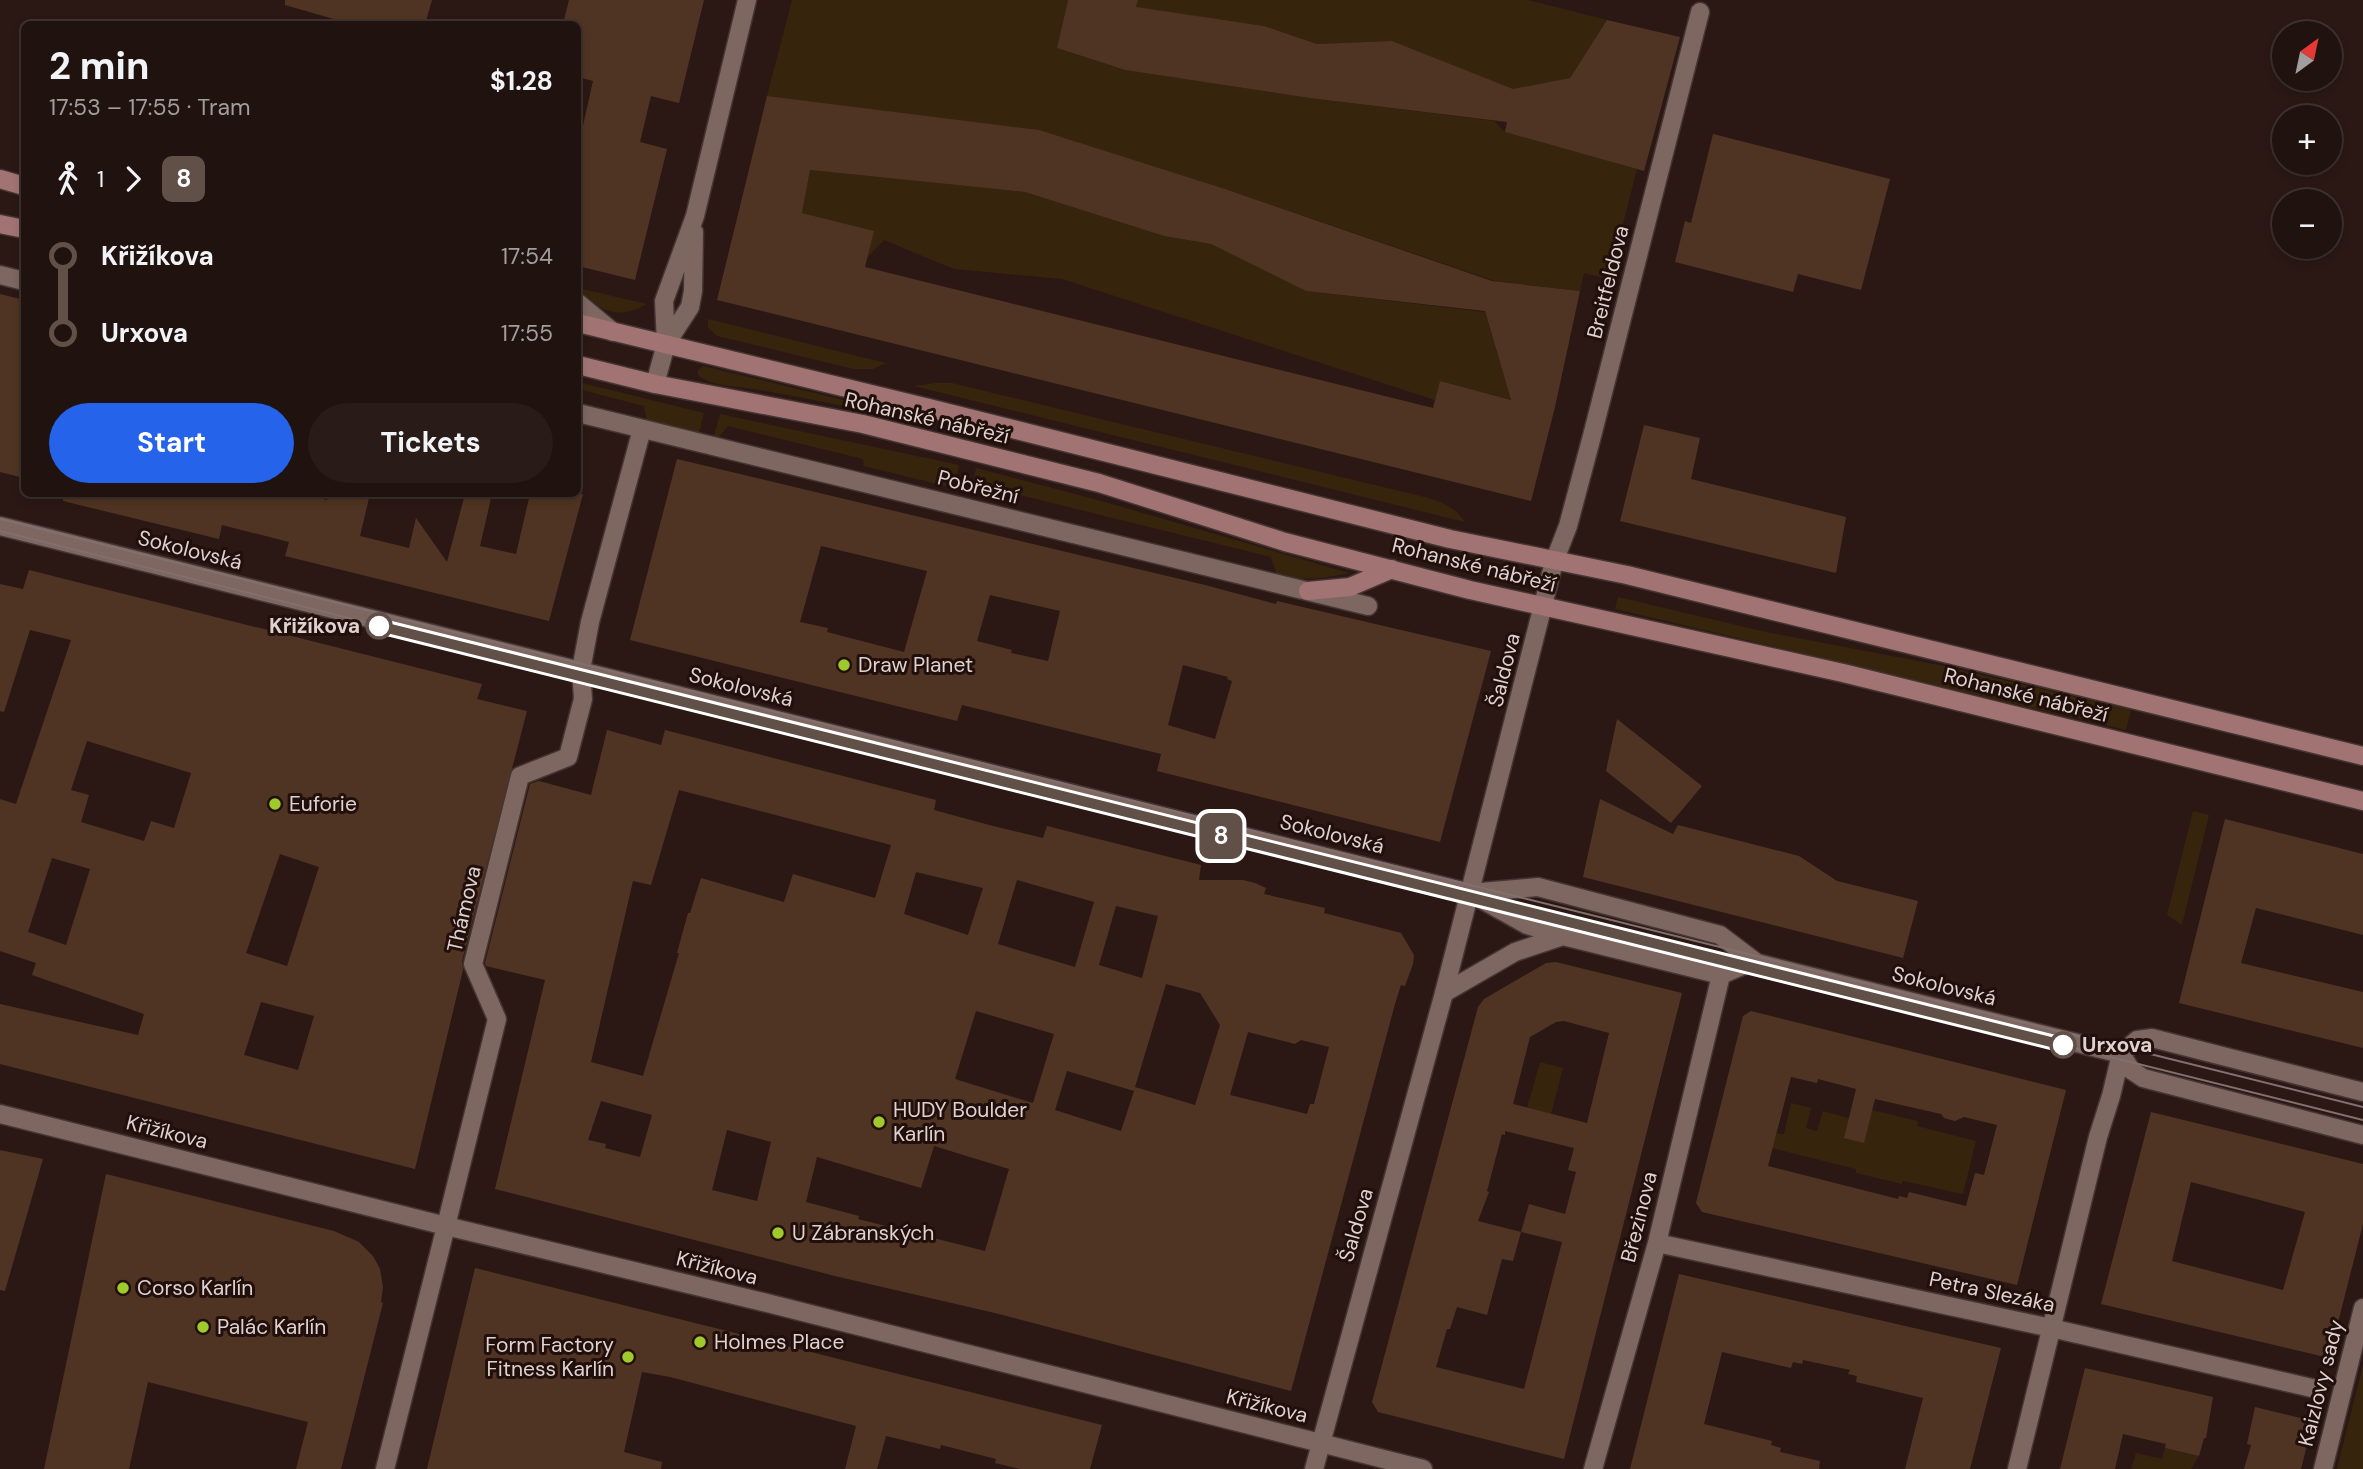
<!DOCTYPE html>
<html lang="en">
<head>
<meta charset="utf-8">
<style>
	:root { --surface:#20120f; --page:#281b18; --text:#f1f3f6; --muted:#a29e9e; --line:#3d322f; --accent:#2563eb }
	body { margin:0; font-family:"DM Sans",sans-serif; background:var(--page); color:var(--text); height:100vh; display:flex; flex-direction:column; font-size:26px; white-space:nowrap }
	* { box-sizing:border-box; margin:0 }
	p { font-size:23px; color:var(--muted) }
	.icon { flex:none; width:38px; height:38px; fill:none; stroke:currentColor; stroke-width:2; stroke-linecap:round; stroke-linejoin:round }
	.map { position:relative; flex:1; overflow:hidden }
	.side { position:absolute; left:21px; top:21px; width:560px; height:476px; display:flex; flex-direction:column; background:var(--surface); border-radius:10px; box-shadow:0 4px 10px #0003,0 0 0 2px var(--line) }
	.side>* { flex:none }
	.badge { padding:0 14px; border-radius:10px; font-size:24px; line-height:46px }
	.needle { width:46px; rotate:33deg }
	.controls { position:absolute; left:2272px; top:21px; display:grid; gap:14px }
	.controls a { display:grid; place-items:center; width:70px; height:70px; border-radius:50%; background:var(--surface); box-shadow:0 4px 10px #0003,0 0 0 2px var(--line); font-size:35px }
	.map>.badge { position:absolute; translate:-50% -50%; box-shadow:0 0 0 4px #fff }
	.legs { display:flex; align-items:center; gap:10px; height:77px; padding:0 28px; font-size:23px }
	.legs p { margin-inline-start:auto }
	.head { display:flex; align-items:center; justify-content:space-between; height:119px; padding:0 28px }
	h1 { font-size:38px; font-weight:700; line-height:52px }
	.cta { display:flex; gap:14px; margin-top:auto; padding:14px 28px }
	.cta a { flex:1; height:80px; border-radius:42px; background:var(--accent); color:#fff; font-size:28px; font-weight:700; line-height:80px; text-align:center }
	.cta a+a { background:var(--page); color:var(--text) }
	ul { padding:0 28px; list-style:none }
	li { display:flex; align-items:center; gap:24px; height:77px; font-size:26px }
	li i { display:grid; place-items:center; width:10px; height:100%; margin:0 9px; background:currentColor }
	li i::after { content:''; width:18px; height:18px; margin:-9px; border:5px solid; border-radius:50%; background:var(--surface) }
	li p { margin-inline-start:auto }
	li:first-child i { background:linear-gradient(#0000 50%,currentColor 0) }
	li:last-child i { background:linear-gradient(currentColor 50%,#0000 0) }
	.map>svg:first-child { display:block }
	.green { fill:#37240c }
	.building { fill:#503423; fill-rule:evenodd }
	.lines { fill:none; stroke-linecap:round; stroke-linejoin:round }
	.pedestrian-casing { stroke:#443533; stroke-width:21 }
	.minor-casing { stroke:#443533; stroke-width:21 }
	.tertiary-casing { stroke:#443533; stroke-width:21 }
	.secondary-casing { stroke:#443533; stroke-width:21 }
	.pedestrian { stroke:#7e6661; stroke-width:18 }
	.minor { stroke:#7e6661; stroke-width:18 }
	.tertiary { stroke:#7e6661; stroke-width:18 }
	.secondary { stroke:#a17473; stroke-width:18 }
	.tram { stroke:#81706d; stroke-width:2 }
	.line-1-casing { stroke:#fff; stroke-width:16 }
	.line-1 { stroke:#605047; stroke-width:10 }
	.stop-1-dot { fill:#fff; stroke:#605047; stroke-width:3.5 }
	.poi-dot { fill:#a0c92b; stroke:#210f0b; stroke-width:2.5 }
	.labels { text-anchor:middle; stroke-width:6; stroke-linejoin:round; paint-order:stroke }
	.street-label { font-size:21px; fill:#dfd1ce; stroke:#210f0b }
	.stop-label { font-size:21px; font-weight:bold; fill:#dfd1ce; stroke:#210f0b; text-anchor:end }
	.poi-label { font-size:21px; fill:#dfd1ce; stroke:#210f0b; text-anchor:start }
</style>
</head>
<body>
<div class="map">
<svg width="2363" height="1469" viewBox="0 0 2363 1469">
	<rect width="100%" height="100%" fill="#2b1814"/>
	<path class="green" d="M 792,0 L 1068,0 L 1057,48 L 1125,70 L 1310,98 L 1494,121 L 1505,132 L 1637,169 L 1609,279 L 1584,273 L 1580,291 L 1495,281 L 1228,190 L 951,120 L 767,96 Z
		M 1138,0 L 1528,0 L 1607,20 L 1570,78 L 1513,90 L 1392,41 L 1317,44 L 1264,26 L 1136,8 Z
		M 810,170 L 1025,192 L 1164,236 L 1211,244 L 1306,291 L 1485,312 L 1511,400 L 1440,381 L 1435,400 L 1062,279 L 954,269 L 884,240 L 867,258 L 873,231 L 802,213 Z
		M 578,288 L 647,304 C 617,321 599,311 578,288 Z
		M 708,319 L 886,363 L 873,369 L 854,369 L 717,336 L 708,327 Z
		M 703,366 L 913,417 L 912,420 C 862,410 812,399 761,390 C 744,387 710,387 698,375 L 698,370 Z
		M 578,382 L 704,413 L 699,433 L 647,422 L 644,406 L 578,389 Z
		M 935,383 L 952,383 L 1429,498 C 1444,503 1456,508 1465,522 L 914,386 Z
		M 720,414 L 959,465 C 958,475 953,480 945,486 L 864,466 L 863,459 L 728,426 L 719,437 L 714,436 Z
		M 976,468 L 1098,500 L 1349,573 C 1322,579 1305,581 1277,575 L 1271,557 L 1016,494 L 1008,501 L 971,492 Z
		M 1618,597 L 1766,632 L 1939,665 L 2131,710 L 2126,730 L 1615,609 Z
		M 2193,811 L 2209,815 L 2182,925 L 2167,915 Z
		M 1540,1062 L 1563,1068 L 1551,1114 L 1527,1108 Z
		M 1791,1103 L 1811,1108 L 1806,1128 L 1817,1131 L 1823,1111 L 1849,1118 L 1872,1110 L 1918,1121 L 1917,1126 L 1976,1141 L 1963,1194 L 1903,1181 L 1902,1184 L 1856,1173 L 1856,1169 L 1772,1148 L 1777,1133 L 1784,1134 Z
		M 2363,1365 L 2363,1469 L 2337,1469 Z
		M 2165,1448 L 2199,1456 L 2191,1469 L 2131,1469 L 2136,1453 L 2162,1459 Z"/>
	<path class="building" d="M 285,0 L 432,0 L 425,24 L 351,24 L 285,5 Z
		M 569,0 L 704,0 L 679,103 L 651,96 L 640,142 L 667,149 L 635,280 L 578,266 L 578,129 L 582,130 L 593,81 L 578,77 L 578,24 L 563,24 Z
		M 1068,0 L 1138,0 L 1136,7 L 1264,26 L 1317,44 L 1392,41 L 1513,89 L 1570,78 L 1607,20 L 1680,37 L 1644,171 L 1505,132 L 1507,122 L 1310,98 L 1125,70 L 1057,48 Z
		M 767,96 L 1039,130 L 1228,190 L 1492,281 L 1580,291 L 1555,407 L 1531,501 L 717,300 ZM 810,170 L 1025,192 L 1164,236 L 1211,244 L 1306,291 L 1485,311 L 1511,400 L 1440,381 L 1433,408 L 865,267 L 874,231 L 802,213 Z
		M 1713,134 L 1890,179 L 1861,290 L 1798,274 L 1793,292 L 1675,262 L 1685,221 L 1691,223 Z
		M 0,294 L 24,300 L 24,478 L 0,472 Z
		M 1644,425 L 1700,438 L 1691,479 L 1846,517 L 1836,573 L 1620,521 Z
		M 677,459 L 1205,585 L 1276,604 L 1277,601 L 1491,651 L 1440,842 L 1157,771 L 1161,754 L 962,705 L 957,721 L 630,640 ZM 821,546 L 927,571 L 904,652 L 827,632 L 828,628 L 800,622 ZM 990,595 L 1060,611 L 1048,661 L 1011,653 L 1012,650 L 977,641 ZM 1183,665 L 1228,677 L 1227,679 L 1232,681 L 1215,739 L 1168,725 Z
		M 64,494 L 300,494 L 327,500 L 328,494 L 370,494 L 360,536 L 409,548 L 416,518 L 447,562 L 465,494 L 492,494 L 480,546 L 516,554 L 530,494 L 583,494 L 549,621 L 285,556 L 289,542 L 222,525 L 219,539 L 63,501 Z
		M 29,570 L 482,684 L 477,699 L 527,711 L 462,961 L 463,970 L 415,1169 L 0,1064 L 0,1004 L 138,1035 L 144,1014 L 32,975 L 36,963 L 0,951 L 0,799 L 16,804 L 71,640 L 30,630 L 4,712 L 0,711 L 0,584 L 23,589 ZM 87,741 L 191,773 L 174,828 L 151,821 L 144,841 L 81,822 L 89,795 L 71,790 ZM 280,854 L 319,867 L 287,966 L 246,953 ZM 52,858 L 90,869 L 66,945 L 28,932 ZM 261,1002 L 314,1016 L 298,1070 L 244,1055 Z
		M 1617,719 L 1702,786 L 1671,823 L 1606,771 Z
		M 607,730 L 661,745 L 665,730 L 936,800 L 934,810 L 993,826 L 1043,838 L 1047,826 L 1201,865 L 1199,880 L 1243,880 L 1255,883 L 1266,888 L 1264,894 L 1325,908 L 1324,913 L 1401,933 L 1414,955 L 1413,964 L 1405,986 L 1401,985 L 1395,1004 L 1291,1391 L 995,1313 L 839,1277 L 495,1189 L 545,980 L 486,966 L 485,963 L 530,784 L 539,781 L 591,795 ZM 679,790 L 891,845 L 875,898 L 793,874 L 784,902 L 701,878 L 690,913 L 688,913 L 677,953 L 679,953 L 643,1076 L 591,1062 L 633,881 L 651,885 ZM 916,872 L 983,888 L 968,935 L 904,914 ZM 1017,880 L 1094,902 L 1075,967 L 998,944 ZM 1116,906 L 1158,916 L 1142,978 L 1099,965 ZM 1166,984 L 1200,993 L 1220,1025 L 1195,1105 L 1135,1087 ZM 976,1011 L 1054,1034 L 1033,1103 L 955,1079 ZM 1248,1032 L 1295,1044 L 1301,1040 L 1329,1047 L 1314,1104 L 1310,1104 L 1307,1114 L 1230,1095 ZM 1067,1071 L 1134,1091 L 1121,1131 L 1055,1110 ZM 601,1101 L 652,1115 L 640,1157 L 605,1148 L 606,1144 L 588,1140 ZM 727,1130 L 771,1142 L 757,1201 L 712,1190 ZM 934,1146 L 1009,1169 L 985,1251 L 858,1219 L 859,1216 L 806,1202 L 817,1157 L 921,1188 Z
		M 1600,799 L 1673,834 L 1678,825 L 1799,856 L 1837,881 L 1918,901 L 1903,958 L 1583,877 Z
		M 2225,819 L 2363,854 L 2363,935 L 2256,908 L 2241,963 L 2363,992 L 2363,1048 L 2179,1003 Z
		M 1556,962 L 1682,993 L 1564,1459 L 1378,1412 L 1372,1402 L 1478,1007 L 1484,999 L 1546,963 ZM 1564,1021 L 1609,1033 L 1587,1123 L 1513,1104 L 1530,1037 L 1556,1022 ZM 1505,1131 L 1574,1148 L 1568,1170 L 1576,1172 L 1565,1214 L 1529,1204 L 1521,1232 L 1478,1221 L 1489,1192 L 1487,1191 L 1502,1134 L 1505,1135 ZM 1521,1232 L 1562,1242 L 1524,1389 L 1436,1367 L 1447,1329 L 1450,1329 L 1457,1307 L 1487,1315 L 1502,1259 L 1513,1261 Z
		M 1751,1011 L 2066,1090 L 2017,1285 L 1702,1212 L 1696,1203 L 1743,1016 ZM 1791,1077 L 1817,1083 L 1818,1079 L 1856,1089 L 1844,1138 L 1864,1143 L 1875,1099 L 1941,1114 L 1944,1118 L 1955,1121 L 1964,1117 L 1997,1125 L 1984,1175 L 1975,1173 L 1966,1206 L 1909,1192 L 1907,1198 L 1899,1196 L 1898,1199 L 1768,1166 Z
		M 2151,1112 L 2363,1164 L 2363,1224 L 2329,1358 L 2101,1304 ZM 2191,1182 L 2305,1212 L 2283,1290 L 2172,1261 Z
		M 0,1150 L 43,1159 L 5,1291 L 0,1290 Z
		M 106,1174 L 334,1231 L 359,1242 L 373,1256 L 380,1269 L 383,1287 L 381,1302 L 383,1303 L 341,1469 L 296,1469 L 308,1422 L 148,1382 L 129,1469 L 44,1469 Z
		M 475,1268 L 1102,1425 L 1090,1469 L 1020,1469 L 995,1463 L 996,1459 L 941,1445 L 940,1449 L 886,1436 L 877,1469 L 845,1469 L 856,1426 L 670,1377 L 642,1372 L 624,1452 L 662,1462 L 661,1469 L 427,1469 Z
		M 1679,1274 L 2001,1348 L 1970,1469 L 1905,1469 L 1923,1398 L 1856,1382 L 1857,1376 L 1848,1374 L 1850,1370 L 1803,1360 L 1802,1364 L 1793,1362 L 1791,1368 L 1722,1352 L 1704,1424 L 1772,1441 L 1771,1445 L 1781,1448 L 1780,1452 L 1820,1461 L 1819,1469 L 1630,1469 Z
		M 2085,1368 L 2213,1397 L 2206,1438 L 2204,1438 L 2199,1456 L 2165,1448 L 2166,1444 L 2123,1434 L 2115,1469 L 2060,1469 Z
		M 2255,1407 L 2313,1421 L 2301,1469 L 2244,1469 L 2251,1445 L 2247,1444 Z"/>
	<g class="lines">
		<defs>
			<path id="pedestrian" d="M 446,1226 L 497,1019 L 473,964 L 520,776 L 568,757 L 583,699 L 581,670"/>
			<path id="minor" d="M 0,275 L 24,281
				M 578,303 L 613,332
				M 666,344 L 690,307 L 693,291 L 694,232
				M 655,384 L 666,344 L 664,301 L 695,216 L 747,0
				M 578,413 L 1368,606
				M 0,526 L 1470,893 L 1527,925 L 1563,936 L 1721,975 L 1744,965 L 1757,963
				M 1554,562 L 1568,526 L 1592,436 L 1700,12
				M 581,670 L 590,622 L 642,429
				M 1470,893 L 1538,887 L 1720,935 L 1757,963 L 2121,1054 L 2131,1070 L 2143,1078 L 2363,1135
				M 1444,993 L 1515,952 L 1563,936
				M 2121,1054 L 2137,1040 L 2152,1038 L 2363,1092
				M 0,1114 L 446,1226 L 763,1302 L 1423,1469
				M 1657,1243 L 2051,1328 L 2316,1389
				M 385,1469 L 446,1226
				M 1593,1469 L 1657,1243 L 1721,975
				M 2017,1469 L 2098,1137 L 2111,1096 L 2121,1054
				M 2323,1469 L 2363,1308"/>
			<path id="tertiary" d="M 1314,1469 L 1444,993 L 1554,562"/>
			<path id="secondary" d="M 0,179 L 24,186
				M 0,224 L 24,229
				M 578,323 L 929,408 L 1450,539 L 1627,575 L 2363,756
				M 578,365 L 655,384 L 863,424 L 1099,483 L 1285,542 L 1470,590 L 1843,673 L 2363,801
				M 1308,591 L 1350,587 L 1392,569"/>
		</defs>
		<use href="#pedestrian" class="pedestrian-casing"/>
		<use href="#minor" class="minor-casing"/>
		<use href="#tertiary" class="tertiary-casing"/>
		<use href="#secondary" class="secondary-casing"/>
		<use href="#pedestrian" class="pedestrian"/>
		<use href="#minor" class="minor"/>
		<use href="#tertiary" class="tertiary"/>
		<use href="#secondary" class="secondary"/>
		<path class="tram" d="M 0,519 L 2363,1107
			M 0,531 L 2363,1120"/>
	</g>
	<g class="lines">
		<defs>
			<path id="line-1" d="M 379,626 L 2063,1045"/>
		</defs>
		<use href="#line-1" class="line-1-casing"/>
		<use href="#line-1" class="line-1"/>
	</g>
	<g class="stop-1-dot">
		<circle cx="379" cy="626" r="12"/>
		<circle cx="2063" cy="1045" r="12"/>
	</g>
	<g class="poi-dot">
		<circle cx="844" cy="665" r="7"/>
		<circle cx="275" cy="804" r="7"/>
		<circle cx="879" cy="1122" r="7"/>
		<circle cx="778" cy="1233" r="7"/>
		<circle cx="123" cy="1288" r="7"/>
		<circle cx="203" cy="1327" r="7"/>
		<circle cx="700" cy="1342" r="7"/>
		<circle cx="628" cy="1357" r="7"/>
	</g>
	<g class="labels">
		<g class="street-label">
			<text transform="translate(1608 282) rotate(-76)" y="7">Breitfeldova</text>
			<text transform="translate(927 418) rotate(13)" y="7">Rohanské nábřeží</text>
			<text transform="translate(978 487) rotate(14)" y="7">Pobřežní</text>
			<text transform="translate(190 550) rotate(14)" y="7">Sokolovská</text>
			<text transform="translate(1474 565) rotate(14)" y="7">Rohanské nábřeží</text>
			<text transform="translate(1504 670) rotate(-76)" y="7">Šaldova</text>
			<text transform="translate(741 687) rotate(14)" y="7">Sokolovská</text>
			<text transform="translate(2026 695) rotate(14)" y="7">Rohanské nábřeží</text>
			<text transform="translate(1332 834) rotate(14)" y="7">Sokolovská</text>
			<text transform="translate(464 909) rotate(-77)" y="7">Thámova</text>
			<text transform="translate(1944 986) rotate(14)" y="7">Sokolovská</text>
			<text transform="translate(167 1132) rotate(14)" y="7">Křižíkova</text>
			<text transform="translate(1639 1217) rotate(-76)" y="7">Březinova</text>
			<text transform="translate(1356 1225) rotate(-74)" y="7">Šaldova</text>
			<text transform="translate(717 1268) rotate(14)" y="7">Křižíkova</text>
			<text transform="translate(1992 1292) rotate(12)" y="7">Petra Slezáka</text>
			<text transform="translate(2321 1383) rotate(-76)" y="7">Kaizlovy sady</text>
			<text transform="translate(1267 1406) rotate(14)" y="7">Křižíkova</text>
		</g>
		<g class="stop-label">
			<text x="360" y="633">Křižíkova</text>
			<text x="2082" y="1052" text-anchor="start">Urxova</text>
		</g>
		<g class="poi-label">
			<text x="858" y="672">Draw Planet</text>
			<text x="289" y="811">Euforie</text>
			<text x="893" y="1117">HUDY Boulder<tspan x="893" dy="24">Karlín</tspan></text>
			<text x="792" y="1240">U Zábranských</text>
			<text x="137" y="1295">Corso Karlín</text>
			<text x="217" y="1334">Palác Karlín</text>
			<text x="714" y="1349">Holmes Place</text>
			<text x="614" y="1352" text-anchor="end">Form Factory<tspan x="614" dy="24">Fitness Karlín</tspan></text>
		</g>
	</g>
</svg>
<div class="controls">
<a><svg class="needle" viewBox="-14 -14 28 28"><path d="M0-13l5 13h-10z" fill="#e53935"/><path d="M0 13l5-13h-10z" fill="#a29e9e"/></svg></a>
<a>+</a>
<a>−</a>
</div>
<b class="badge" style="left:1221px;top:836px;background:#605047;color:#fff">8</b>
<section class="side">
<div class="head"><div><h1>2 min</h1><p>17:53 – 17:55 · Tram</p></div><b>$1.28</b></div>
<div class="legs"><svg class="icon" aria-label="walk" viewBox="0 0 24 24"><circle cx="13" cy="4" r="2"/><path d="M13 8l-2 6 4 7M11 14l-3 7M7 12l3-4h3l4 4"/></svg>1<svg class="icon" aria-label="forward" viewBox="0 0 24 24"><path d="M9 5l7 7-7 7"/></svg><b class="badge" style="background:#605047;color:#fff">8</b></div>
<ul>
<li><i style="color:#605047"></i><b>Křižíkova</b><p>17:54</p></li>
<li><i style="color:#605047"></i><b>Urxova</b><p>17:55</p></li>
</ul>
<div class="cta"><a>Start</a><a>Tickets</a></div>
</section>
</div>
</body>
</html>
